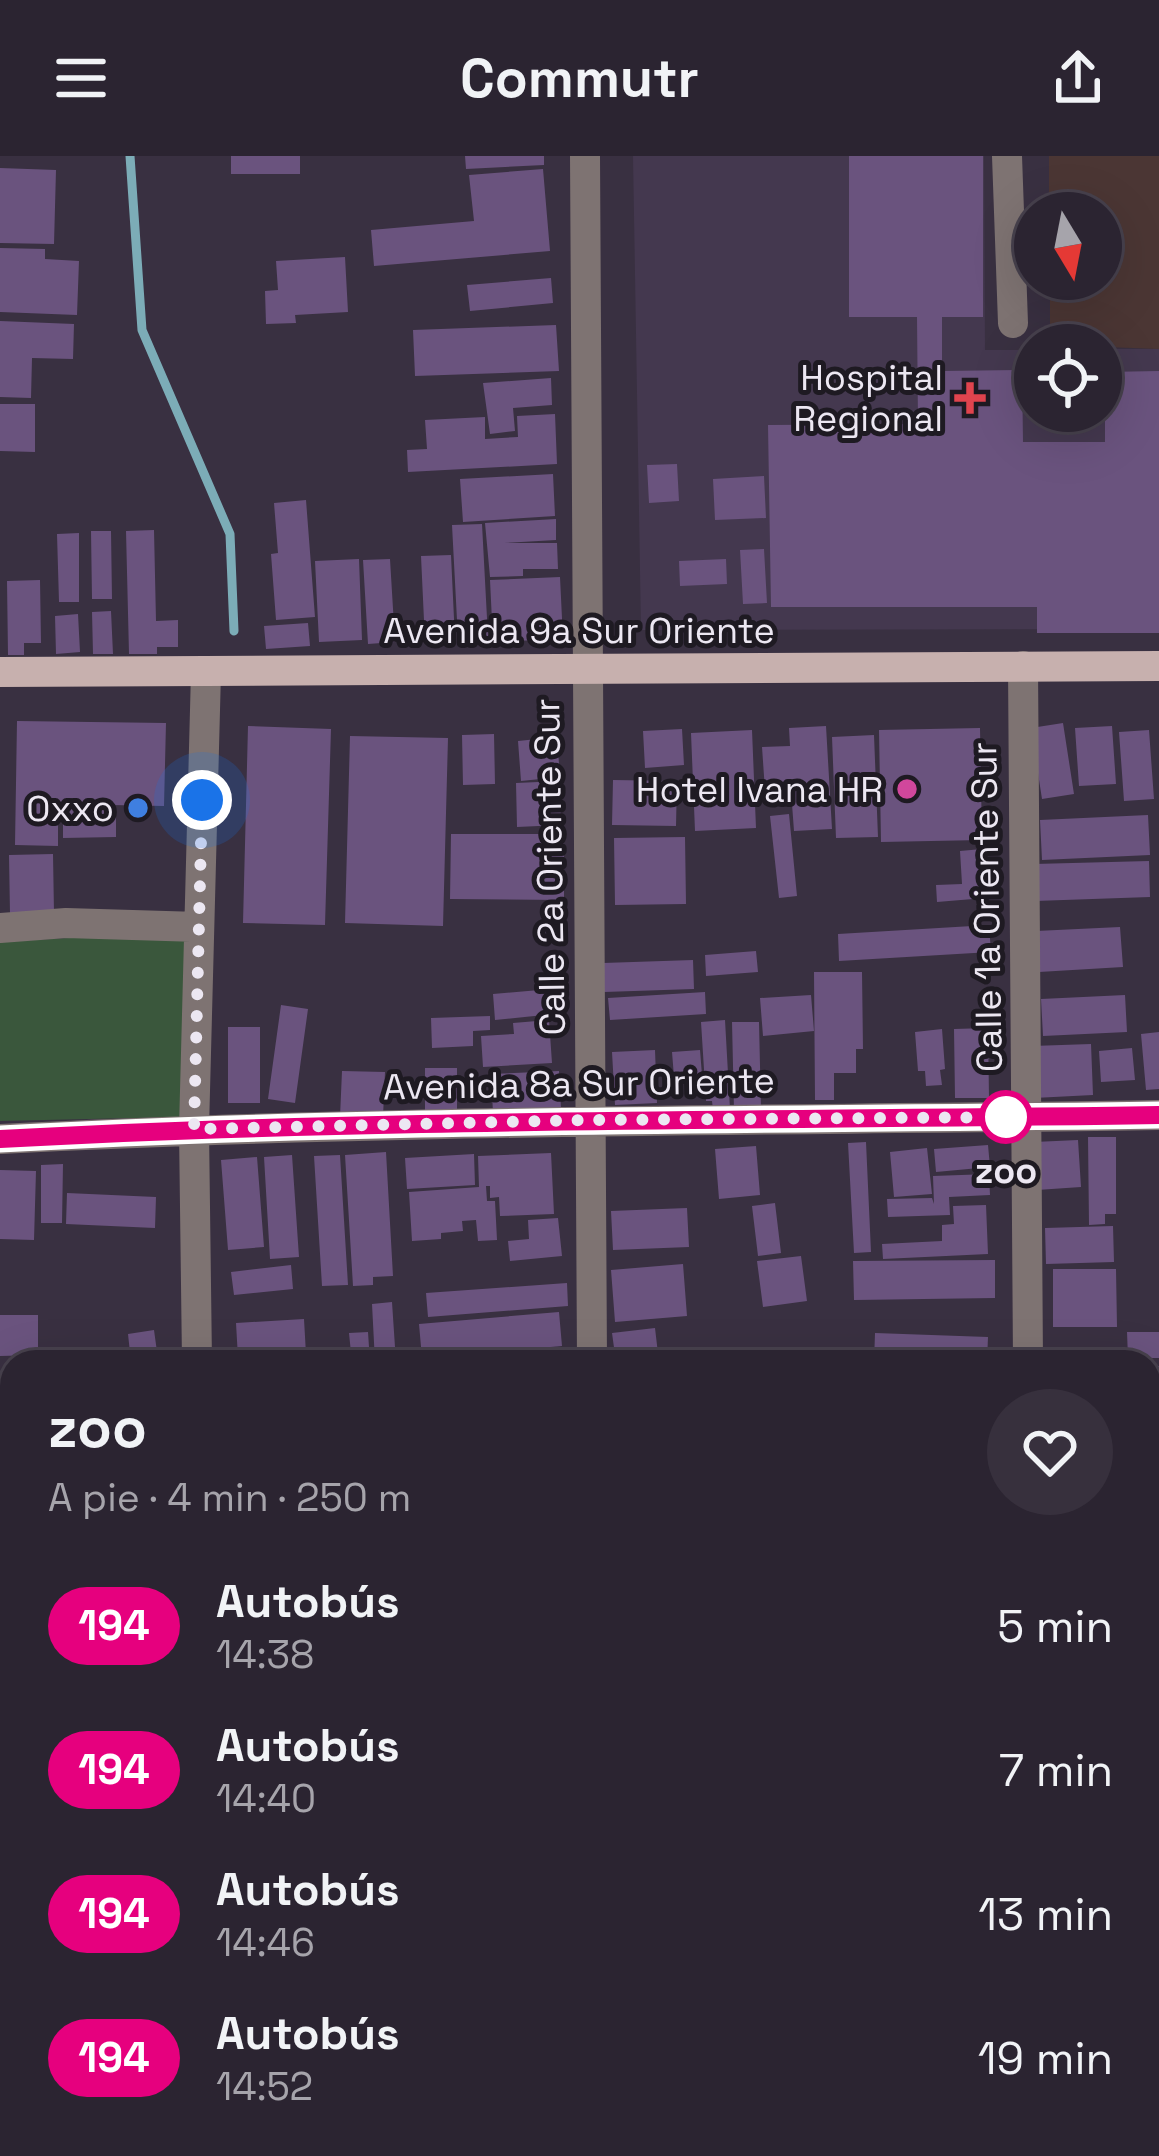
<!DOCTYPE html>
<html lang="es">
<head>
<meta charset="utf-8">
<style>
	:root { --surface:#2b2431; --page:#37303d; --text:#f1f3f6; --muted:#a6a4ab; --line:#47414d }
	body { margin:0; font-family:"Space Grotesk",sans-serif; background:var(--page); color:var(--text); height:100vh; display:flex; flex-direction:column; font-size:45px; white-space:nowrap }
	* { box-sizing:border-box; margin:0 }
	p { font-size:39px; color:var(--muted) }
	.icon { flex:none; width:66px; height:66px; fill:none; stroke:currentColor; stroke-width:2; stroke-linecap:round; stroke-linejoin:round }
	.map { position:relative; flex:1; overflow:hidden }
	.sheet { position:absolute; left:0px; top:1194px; width:1161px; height:807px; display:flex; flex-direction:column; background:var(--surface); border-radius:36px 36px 0 0; box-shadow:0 12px 48px #0002,0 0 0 3px var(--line) }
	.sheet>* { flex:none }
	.badge { padding:0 24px; border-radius:39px; font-size:42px; line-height:78px }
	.needle { width:78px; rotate:170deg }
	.fabs { position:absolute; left:1014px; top:36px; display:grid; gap:24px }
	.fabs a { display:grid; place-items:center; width:108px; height:108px; border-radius:50%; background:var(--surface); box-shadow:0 12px 48px #0002,0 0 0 3px var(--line); font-size:60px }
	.you { position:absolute; width:60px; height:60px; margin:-30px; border:9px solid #fff; border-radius:50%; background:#1a73e8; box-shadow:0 0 0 18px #1a73e833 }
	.map>.badge { position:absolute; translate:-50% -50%; box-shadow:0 0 0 6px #fff }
	.round { display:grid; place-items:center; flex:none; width:126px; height:126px; border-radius:63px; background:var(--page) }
	.headline { display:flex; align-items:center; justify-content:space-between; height:204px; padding:0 48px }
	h1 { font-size:57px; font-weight:700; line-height:90px }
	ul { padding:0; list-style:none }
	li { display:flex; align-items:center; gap:36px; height:144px; padding:0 48px }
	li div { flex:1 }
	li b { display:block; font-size:45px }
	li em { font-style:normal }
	li .badge { min-width:132px; font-weight:700; text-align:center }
	header { display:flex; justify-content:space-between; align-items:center; height:156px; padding:0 48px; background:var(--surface); font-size:54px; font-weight:700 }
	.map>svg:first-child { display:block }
	.built { fill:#44384f }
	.education { fill:#4b3634 }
	.green { fill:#3a573c }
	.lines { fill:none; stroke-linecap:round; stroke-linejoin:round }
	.stream { stroke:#7cacb7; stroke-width:9 }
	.building { fill:#6a537e }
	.minor { stroke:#7e7372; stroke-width:30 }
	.major { stroke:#c7b0ae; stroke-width:30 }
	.line-casing { stroke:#fff; stroke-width:27 }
	.line { stroke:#e6007e; stroke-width:18 }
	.walk { stroke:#ece7f2; stroke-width:12; stroke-dasharray:0 21.6 }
	.health-dot { fill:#e0444e; stroke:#1e1a22; stroke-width:4.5 }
	.hotel-dot { fill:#d1479c; stroke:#1e1a22; stroke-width:4.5 }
	.shop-dot { fill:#3f7fe0; stroke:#1e1a22; stroke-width:4.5 }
	.stop-dot { fill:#fff; stroke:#e6007e; stroke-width:6 }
	.labels { text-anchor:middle; stroke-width:10; stroke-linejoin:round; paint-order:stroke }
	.poi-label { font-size:36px; fill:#ece7f2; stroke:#1e1a22; text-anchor:end }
	.street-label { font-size:36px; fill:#ece7f2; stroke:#1e1a22 }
	.stop-label { font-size:36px; font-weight:bold; fill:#ece7f2; stroke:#1e1a22 }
</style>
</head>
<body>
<header><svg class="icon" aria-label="menu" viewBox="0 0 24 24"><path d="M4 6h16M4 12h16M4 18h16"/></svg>Commutr<svg class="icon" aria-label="share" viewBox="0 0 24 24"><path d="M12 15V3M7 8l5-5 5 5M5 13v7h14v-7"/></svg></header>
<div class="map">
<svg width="1159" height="2000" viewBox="0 0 1159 2000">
	<rect width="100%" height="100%" fill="#393041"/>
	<path class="built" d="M 633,0 L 984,0 L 985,194 L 1035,194 L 1035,255 L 1101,255 L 1101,193 L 1159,193 L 1159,473 L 641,474 Z"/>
	<path class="education" d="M 1049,0 L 1159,0 L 1159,193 L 1050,189 L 1050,123 L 1101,123 L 1101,57 L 1049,57 Z"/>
	<path class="green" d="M 189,775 L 180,961 L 0,965 L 0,786 Z"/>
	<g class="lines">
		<path class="stream" d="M 130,0 L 142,174 L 230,378 L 234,475"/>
	</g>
	<path class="building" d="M 231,0 L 300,0 L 300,18 L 231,18 Z
		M 465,0 L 544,0 L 544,9 L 466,13 Z
		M 849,0 L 983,0 L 983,161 L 942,161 L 942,215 L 1022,214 L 1023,286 L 1105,286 L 1105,216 L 1159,215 L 1159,477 L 1037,477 L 1037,451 L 771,451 L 768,269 L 918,268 L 917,161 L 849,161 Z
		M 0,12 L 56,14 L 54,88 L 0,87 Z
		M 543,13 L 550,95 L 374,110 L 371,74 L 474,65 L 469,19 Z
		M 0,92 L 45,93 L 45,103 L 79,105 L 77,159 L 0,156 Z
		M 345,101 L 348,156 L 295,159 L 296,167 L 266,168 L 265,135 L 278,134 L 276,105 Z
		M 551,122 L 553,147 L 470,155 L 467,129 Z
		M 0,165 L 74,168 L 73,203 L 32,202 L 31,242 L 0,241 Z
		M 556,169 L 559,215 L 415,220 L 413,174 Z
		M 551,222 L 552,249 L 513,252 L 515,275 L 490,278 L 483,227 Z
		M 0,248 L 35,248 L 35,296 L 0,295 Z
		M 555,258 L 557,308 L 408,316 L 407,294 L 427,293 L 425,264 L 485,261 L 485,283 L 518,281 L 517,260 Z
		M 677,308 L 679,345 L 649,347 L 647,309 Z
		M 553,318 L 555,360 L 463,366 L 460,323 Z
		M 764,320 L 766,362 L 715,364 L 713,323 Z
		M 306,344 L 315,461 L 276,464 L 271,398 L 278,397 L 274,347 Z
		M 556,363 L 556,384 L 504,387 L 557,387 L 558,413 L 523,413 L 523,420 L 490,421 L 485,367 Z
		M 482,368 L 488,481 L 458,483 L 452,369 Z
		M 154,374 L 156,465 L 178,464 L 178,491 L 157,491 L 157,498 L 129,498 L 126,375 Z
		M 91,375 L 111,375 L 112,443 L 92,443 Z
		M 79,377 L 79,446 L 59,446 L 57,378 Z
		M 764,393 L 767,447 L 743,448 L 740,394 Z
		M 451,399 L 455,484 L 425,486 L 421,400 Z
		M 359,403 L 362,484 L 319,486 L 315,405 Z
		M 390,403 L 395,486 L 368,488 L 363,404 Z
		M 726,403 L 727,428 L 680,430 L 679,405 Z
		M 560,421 L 563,483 L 493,486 L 490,424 Z
		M 40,424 L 41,487 L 24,487 L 24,499 L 8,499 L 7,425 Z
		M 111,455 L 113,498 L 93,498 L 92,456 Z
		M 78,458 L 80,496 L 56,498 L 55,460 Z
		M 308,467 L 310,490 L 266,493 L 264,470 Z
		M 17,565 L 166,567 L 164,650 L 58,648 L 58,690 L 15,689 Z
		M 1063,567 L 1074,638 L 1042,643 L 1031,572 Z
		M 248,570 L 331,573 L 325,769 L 243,767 Z
		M 826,570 L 832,673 L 794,675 L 792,648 L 766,649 L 762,591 L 790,590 L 789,572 Z
		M 1112,570 L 1116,628 L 1079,630 L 1075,572 Z
		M 980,572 L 982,684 L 881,686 L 879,574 Z
		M 682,573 L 684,609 L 645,612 L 643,575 Z
		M 752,574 L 756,672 L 695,675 L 691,577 Z
		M 1149,574 L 1154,643 L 1124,645 L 1119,576 Z
		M 494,578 L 495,628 L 463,629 L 462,579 Z
		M 874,579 L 878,681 L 836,682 L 832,581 Z
		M 350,580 L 448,582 L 443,770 L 345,767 Z
		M 557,581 L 560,621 L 521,625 L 518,585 Z
		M 613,624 L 677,625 L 676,670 L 612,669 Z
		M 560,625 L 561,669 L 517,671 L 516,627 Z
		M 116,652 L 116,681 L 63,682 L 63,653 Z
		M 789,658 L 797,740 L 779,742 L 770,660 Z
		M 1148,659 L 1150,699 L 1042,704 L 1040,664 Z
		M 451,678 L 564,678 L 564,744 L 450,743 Z
		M 685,681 L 686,748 L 615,749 L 614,682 Z
		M 982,693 L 985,742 L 937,746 L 936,729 L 962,728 L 960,695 Z
		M 53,698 L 54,757 L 10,758 L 9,699 Z
		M 1149,705 L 1150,741 L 1035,745 L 1034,708 Z
		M 989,769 L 991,796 L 839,805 L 838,778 Z
		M 1120,771 L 1123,811 L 1039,816 L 1036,775 Z
		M 756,795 L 758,816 L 706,820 L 705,799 Z
		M 693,804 L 694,833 L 604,836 L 603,807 Z
		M 814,816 L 862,816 L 863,893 L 856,893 L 856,917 L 834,917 L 834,944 L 815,944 Z
		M 562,832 L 564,857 L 495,864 L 493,838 Z
		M 705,836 L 706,858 L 610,864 L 608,842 Z
		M 811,839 L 814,875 L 763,880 L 760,842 Z
		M 1125,839 L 1127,876 L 1043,880 L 1041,843 Z
		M 281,849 L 308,853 L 295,947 L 268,943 Z
		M 490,860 L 490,874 L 473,875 L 473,890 L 432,892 L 431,862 Z
		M 549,864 L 552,907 L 483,911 L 481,880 L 514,878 L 513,867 Z
		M 725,864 L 730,953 L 713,954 L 712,945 L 706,945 L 701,866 Z
		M 732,866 L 759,866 L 761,953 L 734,954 Z
		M 228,871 L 260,871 L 260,947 L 228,947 Z
		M 988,872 L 989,942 L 955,942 L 954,873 Z
		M 942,873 L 945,913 L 940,914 L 942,929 L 926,930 L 925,915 L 918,915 L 915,876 Z
		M 1159,876 L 1159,933 L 1146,934 L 1141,878 Z
		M 1091,888 L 1093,939 L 1034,942 L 1032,890 Z
		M 1132,892 L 1135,924 L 1101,926 L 1099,895 Z
		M 655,894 L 657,947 L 615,949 L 612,896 Z
		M 700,894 L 702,919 L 674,921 L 672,896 Z
		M 425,912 L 457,912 L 457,956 L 425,957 Z
		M 342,915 L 385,916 L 383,961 L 340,961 Z
		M 559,915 L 561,953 L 493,957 L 491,918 Z
		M 1088,981 L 1116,981 L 1116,1058 L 1105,1058 L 1105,1068 L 1089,1069 Z
		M 1078,984 L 1081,1031 L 1037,1034 L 1034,986 Z
		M 866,986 L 871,1096 L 854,1097 L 848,987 Z
		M 988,989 L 990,1011 L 936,1016 L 934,993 Z
		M 756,990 L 760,1039 L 719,1043 L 715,993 Z
		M 927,992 L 932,1038 L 894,1041 L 890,996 Z
		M 386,996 L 393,1120 L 373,1121 L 373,1129 L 353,1130 L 345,999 Z
		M 551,997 L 554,1058 L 500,1060 L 499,1041 L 490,1042 L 490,1030 L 486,1030 L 487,1045 L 495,1045 L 497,1084 L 478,1085 L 476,1064 L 462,1065 L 463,1075 L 441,1077 L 441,1083 L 412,1085 L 409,1036 L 479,1031 L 478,1000 Z
		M 474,998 L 475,1029 L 407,1033 L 405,1002 Z
		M 292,999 L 299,1101 L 270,1103 L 264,1001 Z
		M 340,999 L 348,1129 L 322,1130 L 314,1000 Z
		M 257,1001 L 264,1091 L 228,1094 L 221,1004 Z
		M 63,1008 L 62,1067 L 41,1067 L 41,1009 Z
		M 0,1014 L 36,1015 L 34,1084 L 0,1083 Z
		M 989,1018 L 990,1039 L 949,1041 L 950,1059 L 888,1061 L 887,1043 L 932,1042 L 934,1048 L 933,1020 Z
		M 67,1037 L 156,1041 L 155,1072 L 66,1068 Z
		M 775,1047 L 781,1097 L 758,1100 L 752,1050 Z
		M 986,1049 L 988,1098 L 883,1103 L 882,1088 L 942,1085 L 942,1069 L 954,1068 L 953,1050 Z
		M 687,1052 L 689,1091 L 613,1094 L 611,1055 Z
		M 558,1062 L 562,1100 L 510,1105 L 508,1085 L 529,1083 L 528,1064 Z
		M 1113,1070 L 1114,1106 L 1046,1108 L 1045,1072 Z
		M 801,1100 L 807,1145 L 763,1151 L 757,1105 Z
		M 995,1104 L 995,1142 L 854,1144 L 853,1105 Z
		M 683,1108 L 687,1160 L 615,1166 L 611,1114 Z
		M 291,1109 L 293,1133 L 234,1139 L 231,1116 Z
		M 1053,1113 L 1116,1113 L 1117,1171 L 1053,1171 Z
		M 567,1127 L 568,1150 L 428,1161 L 426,1137 Z
		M 392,1146 L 396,1206 L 375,1206 L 372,1148 Z
		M 559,1156 L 562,1190 L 422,1202 L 419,1168 Z
		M 0,1159 L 38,1159 L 38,1199 L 0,1200 Z
		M 304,1163 L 306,1198 L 238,1202 L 236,1167 Z
		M 655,1172 L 659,1206 L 616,1206 L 612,1177 Z
		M 154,1174 L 158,1203 L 131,1206 L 128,1178 Z
		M 368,1176 L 370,1206 L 316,1206 L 316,1200 L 351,1197 L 349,1177 Z
		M 1127,1176 L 1159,1176 L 1159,1202 L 1128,1202 Z
		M 875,1177 L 988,1181 L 987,1206 L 874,1206 Z
		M 561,1192 L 563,1206 L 438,1206 L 438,1203 Z
		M 1149,1210 L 1159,1210 L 1159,1255 L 1149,1255 Z
		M 1149,1261 L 1155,1261 L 1156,1351 L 1149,1351 Z
		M 3,1312 L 12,1312 L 12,1365 L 4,1365 Z
		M 1149,1409 L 1159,1409 L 1159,1541 L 1149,1541 Z
		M 0,1422 L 12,1422 L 12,1478 L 0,1478 Z
		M 0,1625 L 12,1625 L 12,1656 L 0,1656 Z
		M 1159,1641 L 1159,1687 L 1149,1688 L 1149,1642 Z
		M 1159,1762 L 1159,1817 L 1149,1818 L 1149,1763 Z
		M 6,1786 L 12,1786 L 12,1847 L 4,1847 Z
		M 1159,1854 L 1159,1956 L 1149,1957 L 1149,1855 Z
		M 0,1896 L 12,1896 L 12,1989 L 51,1989 L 51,2000 L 0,2000 Z
		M 1149,1967 L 1159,1967 L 1159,2000 L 1039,2000 L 1039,1989 L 1149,1989 Z
		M 54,1989 L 165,1989 L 165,2000 L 54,2000 Z
		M 241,1989 L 325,1989 L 327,2000 L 210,2000 L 210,1991 Z
		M 329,1989 L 570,1989 L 571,2000 L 329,2000 Z
		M 607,1989 L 750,1989 L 751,2000 L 607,2000 Z
		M 754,1989 L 987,1989 L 987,2000 L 755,2000 Z"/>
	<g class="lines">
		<path class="minor" d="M 585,0 L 592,1206
			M 1007,0 L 1013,167
			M 1023,510 L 1028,1206
			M 0,772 L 66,767 L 199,771
			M 0,983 C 386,963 772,965 1159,959
			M 197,1206 L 194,973 L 206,516
			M 1149,1383 L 1159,1382
			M 0,1386 L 12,1386
			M 1149,1832 L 1159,1832
			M 0,1878 L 12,1878
			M 595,1989 L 595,2000
			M 1022,1989 L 1022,2000
			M 189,2000 L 189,1989"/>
		<path class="major" d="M 0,516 L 1159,510"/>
	</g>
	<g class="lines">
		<defs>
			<path id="line" d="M 0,983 C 386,962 772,965 1159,959"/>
		</defs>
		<use href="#line" class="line-casing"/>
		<use href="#line" class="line"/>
		<path class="walk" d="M 202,644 L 194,973 L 591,964 L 1028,961 L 1006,961"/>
	</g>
	<path class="health-dot" d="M964 224h12v12h12v12h-12v12h-12v-12h-12v-12h12z"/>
	<circle class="hotel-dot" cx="907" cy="633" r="12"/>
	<circle class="shop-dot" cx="138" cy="652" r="12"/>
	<circle class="stop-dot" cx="1006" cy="961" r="24"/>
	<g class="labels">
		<g class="poi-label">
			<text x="943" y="234">Hospital<tspan x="943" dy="41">Regional</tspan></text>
			<text x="883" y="646">Hotel Ivana HR</text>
			<text x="114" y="665">Oxxo</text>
		</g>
		<g class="street-label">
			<text x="579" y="487">Avenida 9a Sur Oriente</text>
			<text transform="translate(549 711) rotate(-91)" y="13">Calle 2a Oriente Sur</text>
			<text transform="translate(986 751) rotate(-91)" y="13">Calle 1a Oriente Sur</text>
			<text transform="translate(579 927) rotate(-1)" y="13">Avenida 8a Sur Oriente</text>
		</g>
		<g class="stop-label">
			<text x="1006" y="1027">zoo</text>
		</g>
	</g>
</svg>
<div class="fabs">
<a><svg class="needle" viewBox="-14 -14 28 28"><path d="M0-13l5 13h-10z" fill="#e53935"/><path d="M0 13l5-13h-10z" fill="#a6a4ab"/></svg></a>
<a><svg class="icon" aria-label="locate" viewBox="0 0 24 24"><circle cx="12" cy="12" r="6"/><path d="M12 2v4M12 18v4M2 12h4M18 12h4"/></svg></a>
</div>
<div class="you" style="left:202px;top:644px"></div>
<section class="sheet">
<div class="headline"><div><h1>zoo</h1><p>A pie · 4 min · 250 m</p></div><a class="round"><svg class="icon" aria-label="heart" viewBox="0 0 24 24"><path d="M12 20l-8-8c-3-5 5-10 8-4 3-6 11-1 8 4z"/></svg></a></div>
<ul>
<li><span class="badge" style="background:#e6007e;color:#fff">194</span><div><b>Autobús</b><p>14:38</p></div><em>5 min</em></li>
<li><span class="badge" style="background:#e6007e;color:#fff">194</span><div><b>Autobús</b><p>14:40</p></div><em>7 min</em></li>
<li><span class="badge" style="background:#e6007e;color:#fff">194</span><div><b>Autobús</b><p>14:46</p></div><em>13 min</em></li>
<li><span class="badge" style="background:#e6007e;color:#fff">194</span><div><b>Autobús</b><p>14:52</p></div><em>19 min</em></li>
</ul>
</section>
</div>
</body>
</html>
